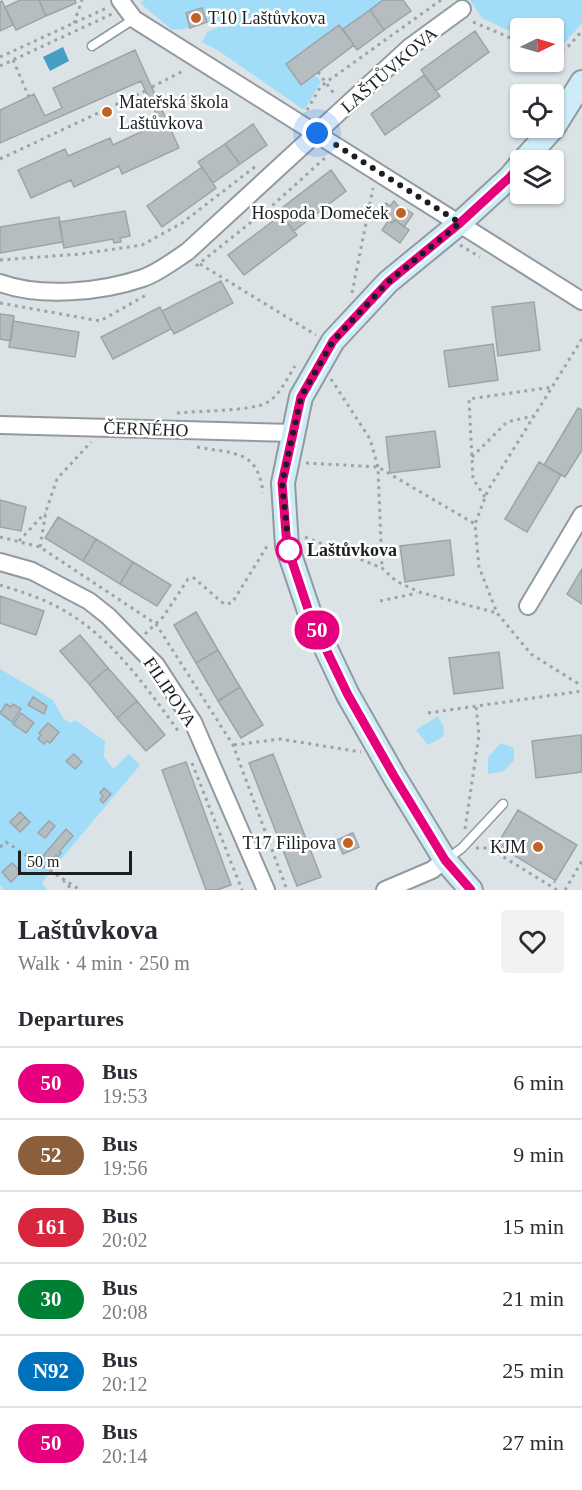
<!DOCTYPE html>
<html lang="en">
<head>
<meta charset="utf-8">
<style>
	:root { --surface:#fff; --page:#f2f2f3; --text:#2b2b33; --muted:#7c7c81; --line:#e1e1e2 }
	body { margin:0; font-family:Georgia,serif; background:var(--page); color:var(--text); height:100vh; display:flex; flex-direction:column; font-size:22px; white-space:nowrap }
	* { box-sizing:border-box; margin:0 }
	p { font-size:20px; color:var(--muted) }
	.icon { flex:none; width:33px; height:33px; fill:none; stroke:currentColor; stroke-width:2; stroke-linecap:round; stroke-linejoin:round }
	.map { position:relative; height:890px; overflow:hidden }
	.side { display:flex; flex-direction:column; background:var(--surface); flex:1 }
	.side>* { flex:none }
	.badge { padding:0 12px; border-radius:20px; font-size:21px; line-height:39px }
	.needle { width:39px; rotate:85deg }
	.controls { position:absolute; left:510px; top:18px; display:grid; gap:12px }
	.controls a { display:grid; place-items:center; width:54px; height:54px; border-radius:6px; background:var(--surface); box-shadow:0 2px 4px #0004; font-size:30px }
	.scale { position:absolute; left:18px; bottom:15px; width:114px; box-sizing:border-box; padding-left:6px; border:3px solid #1c1f20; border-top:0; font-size:16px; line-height:21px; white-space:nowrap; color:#1c1f20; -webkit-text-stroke:4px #fff; paint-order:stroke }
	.you { position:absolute; width:30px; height:30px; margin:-15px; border:4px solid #fff; border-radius:50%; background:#1a73e8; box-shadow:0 0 0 9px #1a73e833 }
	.map>.badge { position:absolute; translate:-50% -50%; box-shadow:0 0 0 3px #fff }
	h2 { padding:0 18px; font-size:22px; line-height:54px }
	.round { display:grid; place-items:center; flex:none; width:63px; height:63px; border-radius:6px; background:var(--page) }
	.summary { display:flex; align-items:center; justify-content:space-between; height:102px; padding:0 18px }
	h1 { font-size:28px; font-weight:700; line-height:45px }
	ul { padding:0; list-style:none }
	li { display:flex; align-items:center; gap:18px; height:72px; padding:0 18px; border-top:2px solid var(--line) }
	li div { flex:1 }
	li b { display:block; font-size:22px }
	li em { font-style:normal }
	li .badge { min-width:66px; font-weight:700; text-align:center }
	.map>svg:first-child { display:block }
	.green { fill:#a1ddf8 }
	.water { fill:#459ec3 }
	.building { fill:#b6bdc0; stroke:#9da4a8; stroke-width:1.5 }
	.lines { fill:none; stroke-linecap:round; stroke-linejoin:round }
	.lane-casing { stroke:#939a9e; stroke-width:11 }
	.street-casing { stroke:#939a9e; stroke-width:20 }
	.secondary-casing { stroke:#939a9e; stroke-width:26 }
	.path { stroke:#9da3a6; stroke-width:3; stroke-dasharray:3 4.5; stroke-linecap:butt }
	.lane { stroke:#fff; stroke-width:8 }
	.street { stroke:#fff; stroke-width:16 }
	.secondary { stroke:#ceecf8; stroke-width:22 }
	.line-casing { stroke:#fff; stroke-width:14 }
	.line { stroke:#e6007e; stroke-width:9 }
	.walk { stroke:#1c1f20; stroke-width:6; stroke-dasharray:0 10.8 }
	.poi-dot { fill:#c26123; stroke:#fff; stroke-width:2 }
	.stop-dot { fill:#fff; stroke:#e6007e; stroke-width:3 }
	.labels { text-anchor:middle; stroke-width:5; stroke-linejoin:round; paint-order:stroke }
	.poi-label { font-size:18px; fill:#1c1f20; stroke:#fff; text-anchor:end }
	.street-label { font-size:18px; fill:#1c1f20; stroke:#fff }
	.stop-label { font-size:18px; font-weight:bold; fill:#1c1f20; stroke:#fff; text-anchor:start }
</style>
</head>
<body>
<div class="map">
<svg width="582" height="890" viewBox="0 0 582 890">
	<rect width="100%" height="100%" fill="#dce3e7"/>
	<path class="green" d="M 144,0 L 383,0 L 343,29 L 339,25 L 286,64 L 300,84 L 315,75 L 321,82 L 304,110 L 219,51 L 202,42 L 207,32 L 219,27 L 217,22 L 208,24 L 202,8 L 186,13 L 190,28 L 172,30 L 140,3 Z
		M 470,0 L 582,0 L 582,23 L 563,45 L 554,46 L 554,28 L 520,28 L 520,36 L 482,18 Z
		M 0,669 L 53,700 L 63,718 L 70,723 L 75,720 L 105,741 L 104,757 L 113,769 L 129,754 L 140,765 L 42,882 L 47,890 L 4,890 L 0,885 Z
		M 438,716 L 443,726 L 444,736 L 428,745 L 416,730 Z
		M 501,743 L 514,748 L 514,760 L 504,771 L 488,774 L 488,757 Z"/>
	<path class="water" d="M 63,47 L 69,61 L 50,71 L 43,57 Z"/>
	<path class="building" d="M 20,0 L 39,0 L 46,16 L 16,30 L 5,7 Z
		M 39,0 L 75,0 L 76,3 L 46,16 Z
		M 383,0 L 403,0 L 411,11 L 384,30 L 370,10 Z
		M 2,1 L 13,25 L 0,31 L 0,2 Z
		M 202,8 L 207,22 L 190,28 L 186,13 Z
		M 370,10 L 384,30 L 357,50 L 343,29 Z
		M 339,25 L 354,45 L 301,85 L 286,64 Z
		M 475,31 L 489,52 L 436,91 L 421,70 Z
		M 135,50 L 179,148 L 122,174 L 119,166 L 74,187 L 71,180 L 31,198 L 18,170 L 65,149 L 68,156 L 110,138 L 113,145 L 160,123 L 141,81 L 0,143 L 0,110 L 34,94 L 45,116 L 62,108 L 53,88 Z
		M 424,75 L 440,96 L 385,135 L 371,114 Z
		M 253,124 L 267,145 L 240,164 L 225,144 Z
		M 225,144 L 240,164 L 213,183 L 198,162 Z
		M 202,167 L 216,188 L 162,227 L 147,206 Z
		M 331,170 L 346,191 L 294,231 L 278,211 Z
		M 394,201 L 401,210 L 403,207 L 413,214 L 404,227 L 395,220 L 392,223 L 383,216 L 385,213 L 381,210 L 386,203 L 390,206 Z
		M 125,211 L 130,236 L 120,238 L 121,242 L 114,243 L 113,239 L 64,248 L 59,222 Z
		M 281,215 L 297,235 L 244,275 L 228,255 Z
		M 59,217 L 63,242 L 0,253 L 0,227 Z
		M 389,220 L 392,223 L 395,220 L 409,230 L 400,243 L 382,230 Z
		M 221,281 L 233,303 L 174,334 L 162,311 Z
		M 534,302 L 540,350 L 498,356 L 492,307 Z
		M 160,307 L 171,329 L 113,359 L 101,337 Z
		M 0,314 L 14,316 L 11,341 L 0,339 Z
		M 13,321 L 79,332 L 75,357 L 9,347 Z
		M 493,344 L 498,380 L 449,387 L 444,351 Z
		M 578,408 L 582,410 L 582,450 L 565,477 L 544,465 Z
		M 435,431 L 440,467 L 390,473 L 386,437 Z
		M 539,462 L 561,475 L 527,532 L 505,519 Z
		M 0,500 L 26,507 L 21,531 L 0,527 Z
		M 58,517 L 96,539 L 83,561 L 45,538 Z
		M 96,539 L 133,562 L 120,584 L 83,561 Z
		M 450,540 L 454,575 L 405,582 L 400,546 Z
		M 133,562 L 171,585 L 157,606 L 120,584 Z
		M 582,569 L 582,604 L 567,594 Z
		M 0,596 L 44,611 L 36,635 L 0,623 Z
		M 196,612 L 218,650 L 196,663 L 174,625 Z
		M 80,635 L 108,668 L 89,684 L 60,651 Z
		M 218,650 L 240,687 L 218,701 L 196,663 Z
		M 499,652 L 503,688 L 454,694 L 449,658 Z
		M 108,668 L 137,701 L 117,718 L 89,684 Z
		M 240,687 L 263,725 L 241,738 L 218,701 Z
		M 33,697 L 47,706 L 44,714 L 28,705 Z
		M 137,701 L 165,735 L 146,751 L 117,718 Z
		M 6,704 L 11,707 L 13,704 L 21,709 L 12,722 L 0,713 Z
		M 21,713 L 34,723 L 26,733 L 13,724 Z
		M 48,723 L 59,732 L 50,743 L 47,741 L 44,744 L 38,739 L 41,735 L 39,733 Z
		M 581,735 L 582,772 L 536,778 L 532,741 Z
		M 74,754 L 82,762 L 75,769 L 66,761 Z
		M 273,754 L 321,877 L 297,886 L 249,763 Z
		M 186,762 L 231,885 L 217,890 L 206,890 L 162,770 Z
		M 104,788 L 111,794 L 103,803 L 100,800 L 103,796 L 100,793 Z
		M 518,810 L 577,845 L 554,883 L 555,880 L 497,845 L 495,848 Z
		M 20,812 L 25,817 L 15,827 L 10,822 Z
		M 25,817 L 30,822 L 20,832 L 15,827 Z
		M 49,821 L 55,826 L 45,838 L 38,833 Z
		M 66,829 L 73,836 L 59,852 L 61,853 L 58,857 L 56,855 L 50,862 L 43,856 Z
		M 352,833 L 353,833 L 359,847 L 343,854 L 337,840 Z
		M 12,863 L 21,872 L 11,882 L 2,872 Z"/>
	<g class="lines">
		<defs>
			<path id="lane" d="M 92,46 L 134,19
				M 446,860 L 462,848 L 503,804"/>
			<path id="street" d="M 120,0 L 134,19 L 582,301
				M 0,283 C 41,298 102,292 143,278 C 158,273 173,261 187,252 L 410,47 L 462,9
				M 0,425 L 293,433
				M 0,562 L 32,571 L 89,601 L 108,616 L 156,665 L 193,722 L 266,890
				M 528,606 L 582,515
				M 385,890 L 432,870 L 445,860"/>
			<path id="secondary" d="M 554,127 L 582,82
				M 524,160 L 553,128
				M 471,890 L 445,860 L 394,776 L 348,695 L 311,617 L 287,546 L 283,483 L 301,397 L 333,341 L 388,282 L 460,223 L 510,177 L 520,165"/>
		</defs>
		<use href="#lane" class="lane-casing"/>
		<use href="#street" class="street-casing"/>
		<use href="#secondary" class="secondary-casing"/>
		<path class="path" d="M 473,22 L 520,42
			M 74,23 L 82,0
			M 554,50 L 566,49 L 582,31
			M 0,57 L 109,7
			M 13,60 L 29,97
			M 0,66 L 112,14
			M 318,72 L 335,95
			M 152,87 L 185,70
			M 307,110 L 321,86 L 441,0
			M 0,159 L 145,91
			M 460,245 L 480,257
			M 0,260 L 80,254 L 142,245 L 182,223 L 256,166
			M 200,264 L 316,335
			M 196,266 L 274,204 L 326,157
			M 352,293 L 373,188
			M 0,303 L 100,321 L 148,294
			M 582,339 L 488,490 L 475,524 L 479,567 L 497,613 L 531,654 L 582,686
			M 331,379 L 370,439 L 378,467 L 382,568
			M 177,413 C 196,411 252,411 266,403 C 279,397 288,377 295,366
			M 197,447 C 233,454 258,449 263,493
			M 472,457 L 507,422 L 533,416
			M 306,463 L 378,467 L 475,524
			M 485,497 L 473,479 L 469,399 L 553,387
			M 0,537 L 40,547 L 156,624 L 233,745 L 287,890
			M 305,537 L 382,568 L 396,581 L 419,592 L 497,613
			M 19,541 L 45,513
			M 40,547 L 46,511 L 57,479 L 91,442
			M 0,585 C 22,592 45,599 65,611 C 114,640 146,687 179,732
			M 380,601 L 417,593
			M 145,634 L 163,617 L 188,579 L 194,578 L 224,604 L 232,603 L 269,543
			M 428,713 L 582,691
			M 234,745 L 280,739 L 361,752
			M 192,763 L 242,890
			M 465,829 L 479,735 L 476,706
			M 0,847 L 6,842 L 80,890
			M 476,848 L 489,848 L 557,890
			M 63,880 L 72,890
			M 565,890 L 582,861"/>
		<use href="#lane" class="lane"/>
		<use href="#street" class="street"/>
		<use href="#secondary" class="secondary"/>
	</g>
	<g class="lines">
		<defs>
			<path id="line" d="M 471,890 L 445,860 L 394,776 L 348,695 L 311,618 L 287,546 L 282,483 L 301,397 L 333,341 L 388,282 L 460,223 L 510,177 L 520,165"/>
		</defs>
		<use href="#line" class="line-casing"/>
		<use href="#line" class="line"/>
		<path class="walk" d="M 289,550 L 282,483 L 301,397 L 333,341 L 388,282 L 460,223 L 317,133"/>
	</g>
	<g class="poi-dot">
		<circle cx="196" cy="18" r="6"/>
		<circle cx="107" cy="112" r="6"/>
		<circle cx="401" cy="213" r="6"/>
		<circle cx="348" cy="843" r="6"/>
		<circle cx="538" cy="847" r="6"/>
	</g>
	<circle class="stop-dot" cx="289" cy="550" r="12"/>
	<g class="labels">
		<g class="poi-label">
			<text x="208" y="24" text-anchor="start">T10 Laštůvkova</text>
			<text x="119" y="108" text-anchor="start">Mateřská škola<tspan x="119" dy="21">Laštůvkova</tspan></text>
			<text x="389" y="219">Hospoda Domeček</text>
			<text x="336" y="849">T17 Filipova</text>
			<text x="526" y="853">KJM</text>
		</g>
		<g class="street-label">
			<text transform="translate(389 70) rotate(-41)" y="6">LAŠTŮVKOVA</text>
			<text transform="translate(146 429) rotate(2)" y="6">ČERNÉHO</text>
			<text transform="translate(170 692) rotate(56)" y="6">FILIPOVA</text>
		</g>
		<g class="stop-label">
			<text x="307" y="556">Laštůvkova</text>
		</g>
	</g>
</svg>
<div class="controls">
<a><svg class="needle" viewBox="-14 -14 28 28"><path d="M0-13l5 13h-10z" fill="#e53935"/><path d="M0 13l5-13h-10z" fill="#7c7c81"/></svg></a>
<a><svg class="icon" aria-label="locate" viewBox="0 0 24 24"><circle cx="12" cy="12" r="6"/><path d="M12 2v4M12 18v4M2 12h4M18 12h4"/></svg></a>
<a><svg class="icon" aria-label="layers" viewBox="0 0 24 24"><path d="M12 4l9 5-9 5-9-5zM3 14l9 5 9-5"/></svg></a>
</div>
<div class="scale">50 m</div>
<div class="you" style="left:317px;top:133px"></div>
<b class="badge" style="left:317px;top:630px;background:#e6007e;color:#fff">50</b>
</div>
<section class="side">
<div class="summary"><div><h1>Laštůvkova</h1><p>Walk · 4 min · 250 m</p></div><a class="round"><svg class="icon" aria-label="heart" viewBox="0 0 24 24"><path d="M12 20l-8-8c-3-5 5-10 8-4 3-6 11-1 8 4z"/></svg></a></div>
<h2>Departures</h2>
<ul>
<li><span class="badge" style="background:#e6007e;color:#fff">50</span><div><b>Bus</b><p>19:53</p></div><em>6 min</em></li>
<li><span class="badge" style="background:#8b5e3c;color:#fff">52</span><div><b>Bus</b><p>19:56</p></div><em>9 min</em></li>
<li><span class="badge" style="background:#d7263d;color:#fff">161</span><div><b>Bus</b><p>20:02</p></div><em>15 min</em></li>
<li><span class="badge" style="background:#008033;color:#fff">30</span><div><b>Bus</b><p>20:08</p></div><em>21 min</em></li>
<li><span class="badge" style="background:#0072bc;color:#fff">N92</span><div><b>Bus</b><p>20:12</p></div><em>25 min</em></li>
<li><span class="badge" style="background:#e6007e;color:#fff">50</span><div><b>Bus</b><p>20:14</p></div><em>27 min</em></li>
</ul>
</section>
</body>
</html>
